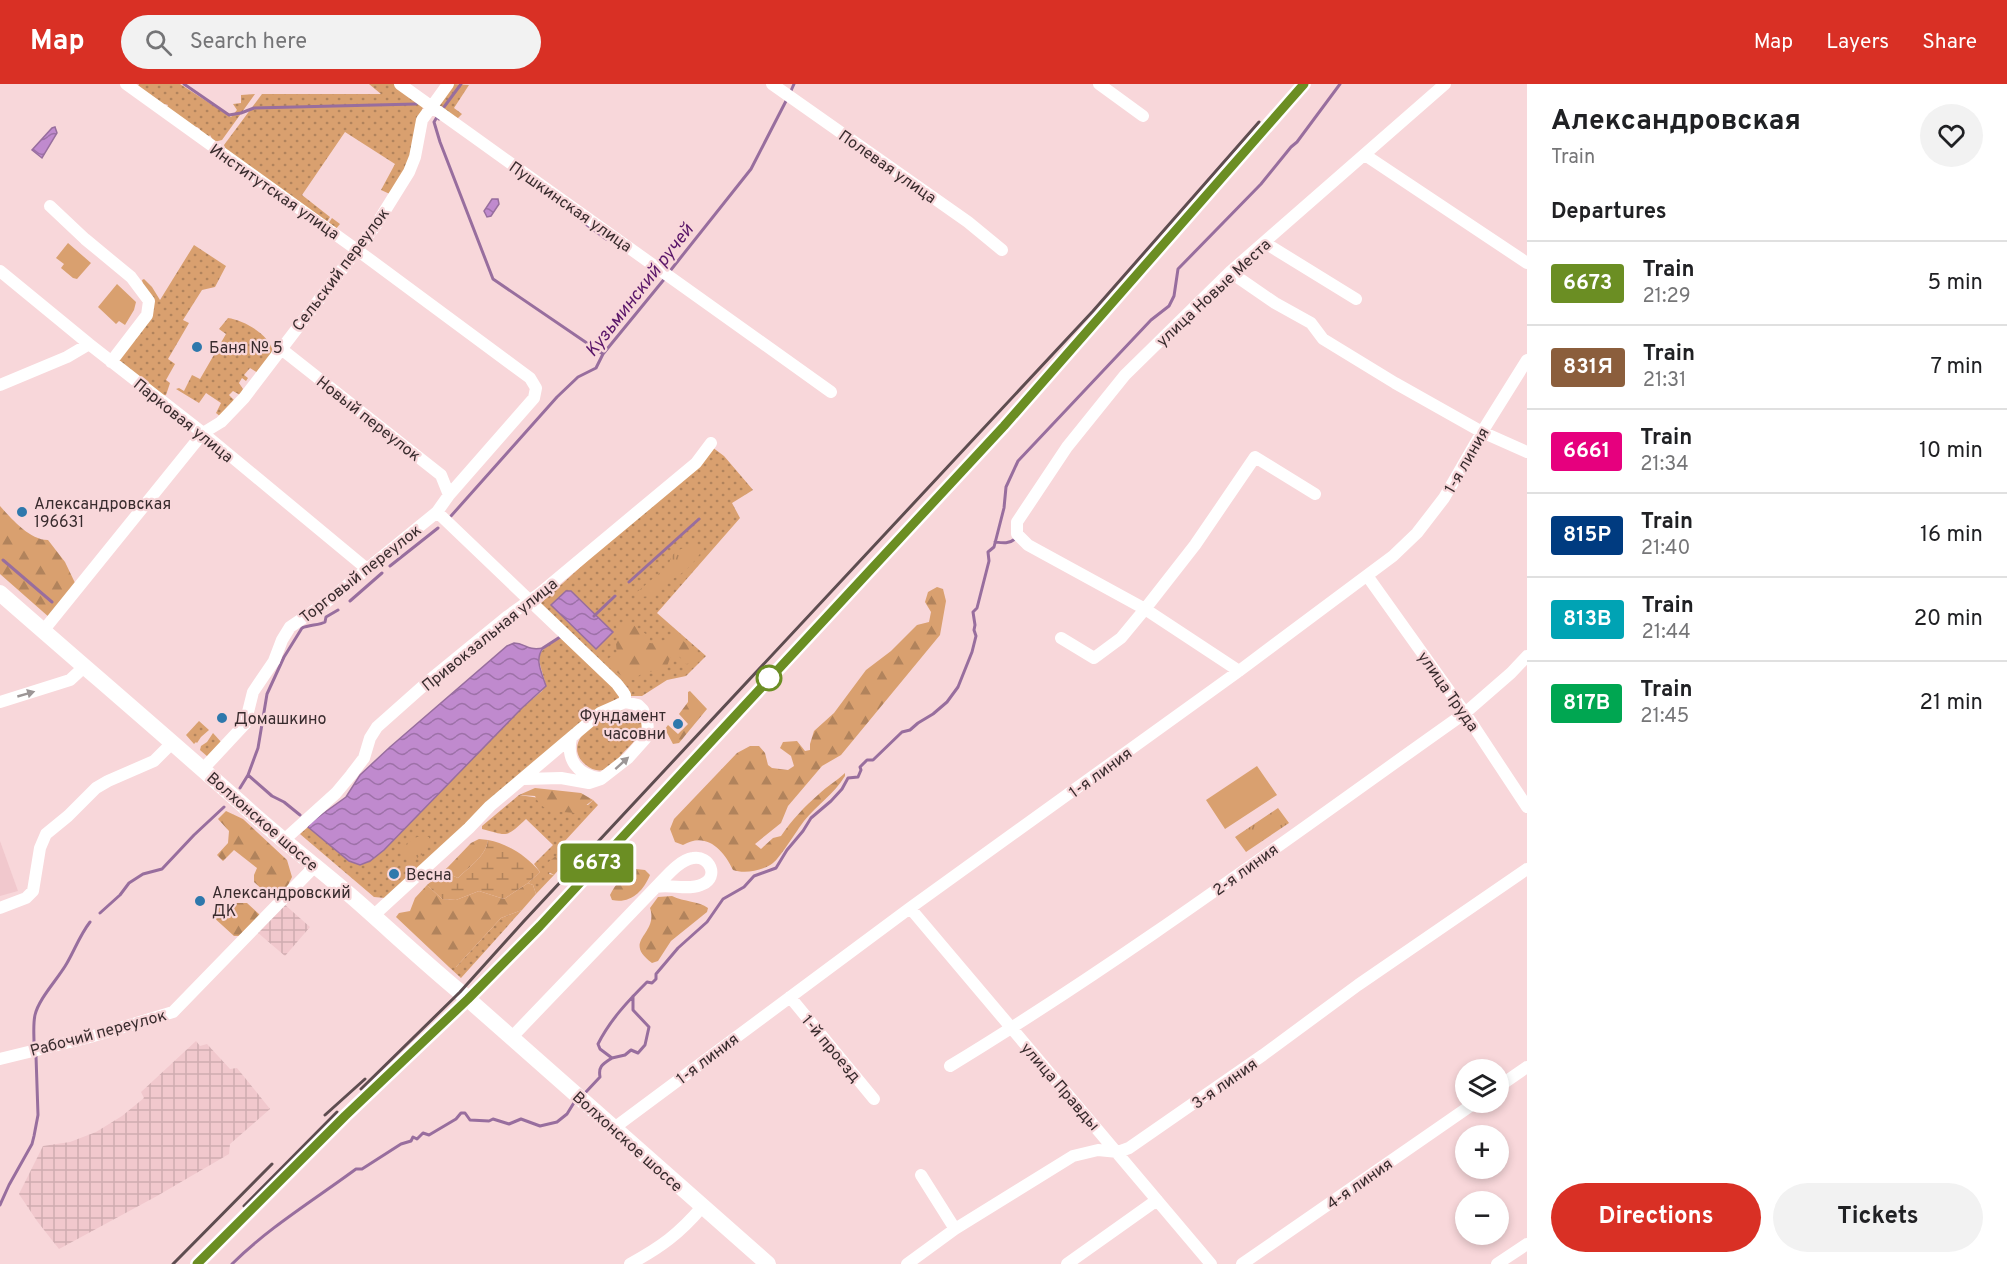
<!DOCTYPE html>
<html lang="en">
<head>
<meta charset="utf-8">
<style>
	:root { --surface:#fff; --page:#f2f2f2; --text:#202124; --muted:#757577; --line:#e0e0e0; --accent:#d93025 }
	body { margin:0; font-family:Overpass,sans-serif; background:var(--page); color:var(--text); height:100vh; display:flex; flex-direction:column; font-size:22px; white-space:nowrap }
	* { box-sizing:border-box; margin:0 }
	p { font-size:20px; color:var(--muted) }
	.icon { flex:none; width:33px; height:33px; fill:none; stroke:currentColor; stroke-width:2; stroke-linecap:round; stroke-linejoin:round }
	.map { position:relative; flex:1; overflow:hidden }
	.drawer { display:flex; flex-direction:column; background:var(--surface); width:480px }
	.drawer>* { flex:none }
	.badge { padding:0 12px; border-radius:4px; font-size:21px; line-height:39px }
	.fabs { position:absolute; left:1455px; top:975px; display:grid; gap:12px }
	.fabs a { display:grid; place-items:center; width:54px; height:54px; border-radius:50%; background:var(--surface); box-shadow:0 3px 9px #0003; font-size:30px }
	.map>.badge { position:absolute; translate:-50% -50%; box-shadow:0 0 0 3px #fff }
	h2 { padding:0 24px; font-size:22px; line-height:54px }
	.round { display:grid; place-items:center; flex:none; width:63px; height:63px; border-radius:32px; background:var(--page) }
	.head { display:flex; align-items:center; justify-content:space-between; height:102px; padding:0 24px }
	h1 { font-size:28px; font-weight:700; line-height:45px }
	.cta { display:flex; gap:12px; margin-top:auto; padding:12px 24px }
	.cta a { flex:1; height:69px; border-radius:36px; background:var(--accent); color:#fff; font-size:24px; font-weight:700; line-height:69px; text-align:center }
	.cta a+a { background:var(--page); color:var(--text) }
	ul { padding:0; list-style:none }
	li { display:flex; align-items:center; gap:18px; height:84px; padding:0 24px; border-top:2px solid var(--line) }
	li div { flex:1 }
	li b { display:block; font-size:22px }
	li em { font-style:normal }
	li .badge { min-width:66px; font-weight:700; text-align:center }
	header { display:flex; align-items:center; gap:36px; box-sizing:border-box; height:84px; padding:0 30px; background:var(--accent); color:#fff }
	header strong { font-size:28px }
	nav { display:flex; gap:33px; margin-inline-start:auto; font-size:21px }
	.search { width:420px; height:54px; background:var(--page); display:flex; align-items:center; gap:15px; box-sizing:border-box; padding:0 21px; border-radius:33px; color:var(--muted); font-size:22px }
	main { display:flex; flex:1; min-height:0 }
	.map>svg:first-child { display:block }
	.built { fill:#f1c8cd }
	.industrial { fill:url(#industrial-grid) }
	.grass { fill:url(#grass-dots) }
	.forest { fill:url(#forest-firs) }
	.wetland { fill:url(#wetland-marsh) }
	.park { fill:url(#park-tufts) }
	.garden { fill:#d9a06f }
	.water { fill:url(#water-waves); stroke:#986e9e; stroke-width:1.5 }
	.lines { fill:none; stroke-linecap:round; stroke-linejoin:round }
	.stream { stroke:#986e9e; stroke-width:3 }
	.street { stroke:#fff; stroke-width:12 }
	.secondary { stroke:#fff; stroke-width:16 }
	.rail { stroke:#5e4d50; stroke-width:3 }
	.oneway { fill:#9c9696 }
	.line-casing { stroke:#fff; stroke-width:14 }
	.line { stroke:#6b8e23; stroke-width:9 }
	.poi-dot { fill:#2e78ac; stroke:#f8d7da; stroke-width:2 }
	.stop-dot { fill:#fff; stroke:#6b8e23; stroke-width:3 }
	.labels { text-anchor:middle; stroke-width:4.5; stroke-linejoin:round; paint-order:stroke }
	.street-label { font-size:16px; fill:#392c2e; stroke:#f8d7da }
	.poi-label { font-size:16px; fill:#392c2e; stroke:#f8d7da; text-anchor:start }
	.water-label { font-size:18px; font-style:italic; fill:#5a1669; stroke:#f8d7da }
</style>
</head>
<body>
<header>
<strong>Map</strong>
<div class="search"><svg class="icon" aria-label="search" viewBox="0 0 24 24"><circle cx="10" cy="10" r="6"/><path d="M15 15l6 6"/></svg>Search here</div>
<nav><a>Map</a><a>Layers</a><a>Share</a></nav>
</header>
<main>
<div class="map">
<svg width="1527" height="1180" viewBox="0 0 1527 1180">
	<defs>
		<pattern id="industrial-grid" width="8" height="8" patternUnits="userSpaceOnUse" patternTransform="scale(1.5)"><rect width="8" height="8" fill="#f1c8cd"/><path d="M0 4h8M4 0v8" fill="none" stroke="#cfacb0"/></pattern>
		<pattern id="grass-dots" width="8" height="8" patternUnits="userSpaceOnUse" patternTransform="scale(1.5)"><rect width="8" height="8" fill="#d9a06f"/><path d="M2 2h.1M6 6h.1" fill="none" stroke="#b1835c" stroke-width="1.8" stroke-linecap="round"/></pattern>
		<pattern id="forest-firs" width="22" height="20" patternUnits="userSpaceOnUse" patternTransform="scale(1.5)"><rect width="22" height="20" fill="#d9a06f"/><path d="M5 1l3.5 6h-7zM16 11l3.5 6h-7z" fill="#b1835c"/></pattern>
		<pattern id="wetland-marsh" width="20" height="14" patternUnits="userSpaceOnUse" patternTransform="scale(1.5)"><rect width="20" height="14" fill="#d9a06f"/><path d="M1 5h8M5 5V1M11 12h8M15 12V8" fill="none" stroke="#b1835c"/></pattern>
		<pattern id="park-tufts" width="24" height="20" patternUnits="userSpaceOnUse" patternTransform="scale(1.5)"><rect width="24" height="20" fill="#d9a06f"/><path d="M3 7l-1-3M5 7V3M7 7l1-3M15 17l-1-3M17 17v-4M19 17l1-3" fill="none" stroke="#b1835c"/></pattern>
		<pattern id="water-waves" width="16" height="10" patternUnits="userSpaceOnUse" patternTransform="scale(1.5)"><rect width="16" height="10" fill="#c08ace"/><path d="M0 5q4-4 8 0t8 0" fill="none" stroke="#9d71a8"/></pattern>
	</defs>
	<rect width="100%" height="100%" fill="#f8d7da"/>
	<path class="built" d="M 0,757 L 18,807 L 0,812 Z"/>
	<path class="industrial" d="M 284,820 L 310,843 L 285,872 L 257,848 Z
		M 196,957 L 200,962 L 207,960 L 230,985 L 237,984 L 270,1025 L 230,1060 L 229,1070 L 157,1112 L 59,1165 L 37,1137 L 19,1110 L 43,1062 L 70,1058 L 96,1048 L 122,1032 L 144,1014 L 141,1008 Z"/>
	<path class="grass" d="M 139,0 L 180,0 L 231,33 L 237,26 L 233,20 L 241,19 L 241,11 L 255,10 L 222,56 L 214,58 L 210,51 L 208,54 L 199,47 L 200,45 L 197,43 L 195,44 L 167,23 L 168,21 L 165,20 L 162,22 L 138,2 Z
		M 369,0 L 395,0 L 423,22 C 419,52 410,86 392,111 L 381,106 L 395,80 L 345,48 L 302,111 L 330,133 L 326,139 L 328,140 L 332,134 L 340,140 L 335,146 L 226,68 L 224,61 L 262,10 L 381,10 Z
		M 452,0 L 469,1 L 454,24 L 462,30 L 456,36 L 438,20 Z
		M 194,161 L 226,182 L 215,203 L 202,206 L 183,236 L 189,239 L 168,275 L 175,280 L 166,296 L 170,299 L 166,311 L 162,312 L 118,279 L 120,271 L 150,231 L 142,196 L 144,195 L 152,203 L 160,216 Z
		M 228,234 C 244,236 270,251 273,268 L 258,289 L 250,284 L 244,291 L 248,294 L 246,297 L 242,294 L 239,299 L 243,305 L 240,311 L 233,307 L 229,311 L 234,316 L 221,333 L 216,329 L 221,319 L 206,309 L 199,319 L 176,305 L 179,304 L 184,307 L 192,291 L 200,295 L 226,250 L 219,245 Z
		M 712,363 L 724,372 L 753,406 L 732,419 L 740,434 L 657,529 L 706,572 L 686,592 L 667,596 L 642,612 L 631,612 L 628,604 L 540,520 Z
		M 560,553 L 617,605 L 620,613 L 594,628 L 385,814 L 374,813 L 300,750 L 308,743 L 330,759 L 522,624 L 542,607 L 546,601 C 538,572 532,571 560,553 Z
		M 626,626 C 657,637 636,656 622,670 C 618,675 614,680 609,684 C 605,686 600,687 596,686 C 590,685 584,680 581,676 C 564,653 606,628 626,626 Z
		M 199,637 L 209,646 L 201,653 L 197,659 L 196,658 L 194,660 L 186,651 Z
		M 213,649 L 222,659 L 208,673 L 200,666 L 201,662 L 207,658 Z
		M 519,711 L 588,721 L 593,716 L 598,721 L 564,758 L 568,762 L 563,765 L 549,790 L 554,791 L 536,810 L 533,801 L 528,799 L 540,788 L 534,780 L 553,761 L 526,735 C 506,754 508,752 482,745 L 482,742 Z
		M 522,826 L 461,894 L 449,883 L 456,883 L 501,834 Z"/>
	<path class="forest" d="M 0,422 C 11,434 29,456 48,456 L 65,478 L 76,501 L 50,534 L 0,490 Z
		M 937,503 L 943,505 L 946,517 L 940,551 L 841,671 L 822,682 L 788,722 L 781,739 L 755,760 L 761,765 L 773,754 L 781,752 C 791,737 805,722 819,710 C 827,702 837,697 845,689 L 845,692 C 834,710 817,721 804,737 C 797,746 780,774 773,779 C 763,787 744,790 733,786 C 724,766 706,747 683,761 L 675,758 L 670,745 L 674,735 L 737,669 L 750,662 L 759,662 L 765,669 L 768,681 L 772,684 L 788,686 L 794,682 L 791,672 L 780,664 L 783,658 L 797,657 L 805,667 L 810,666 L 810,660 L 814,647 L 834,629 L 866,586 L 891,567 L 917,541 L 929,538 L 931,528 L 925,518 L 928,508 Z
		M 628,537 L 650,553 L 649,559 C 659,560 668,555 676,550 L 699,572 L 693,579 L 686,580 L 678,571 L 670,574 L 666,585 C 655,589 642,585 635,596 L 626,595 L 611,584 L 609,574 L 617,569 L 616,560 L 619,553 L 616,541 Z
		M 690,607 L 707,625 L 679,659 L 673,660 L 665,645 L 668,641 L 678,650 L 688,640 L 679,630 L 688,618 L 688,608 Z
		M 535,704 L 581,709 L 593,716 L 576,729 C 558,727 543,730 535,712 L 519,711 Z
		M 226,727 L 243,735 L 287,776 L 292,793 L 287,803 L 274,816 L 254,798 L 254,791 L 257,784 L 234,766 L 223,777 L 217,771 L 228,759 L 229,747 L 218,735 Z
		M 479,755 L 488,756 C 486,772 469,783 458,794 L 449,790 L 448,783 L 471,759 Z
		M 568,762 L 572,766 L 573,770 L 554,791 L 545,786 L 546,780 Z
		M 636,785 L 645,786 L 650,791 C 643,808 630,820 612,816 L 610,811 C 615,800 626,789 636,785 Z
		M 528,799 L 533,801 L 536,810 L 522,826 L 501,834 L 456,883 L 449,883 L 396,833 L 399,829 L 410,827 L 415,814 L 427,801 L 442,815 L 456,816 L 479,807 L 504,815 Z
		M 672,812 C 684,818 699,817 708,824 L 707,828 L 671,857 L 658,877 L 652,879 C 621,856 659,851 650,824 L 658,813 Z
		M 223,819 L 247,819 L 260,831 L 239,852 L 234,852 L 211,831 Z"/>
	<path class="wetland" d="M 488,756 C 508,760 526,771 540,788 L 528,799 L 504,815 L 479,807 L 456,816 L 442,815 L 427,801 L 448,783 L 449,790 L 458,794 C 469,783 486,772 488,756 Z"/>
	<path class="park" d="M 705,462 C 695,479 681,494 662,499 L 661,506 L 654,512 L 636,513 L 637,508 L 669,481 C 672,462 688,463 705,462 Z
		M 1278,724 L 1289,739 L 1246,768 L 1235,753 Z
		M 417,753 L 429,753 L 427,767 L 410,779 L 398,765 Z"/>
	<path class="garden" d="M 68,159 L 91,179 L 77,195 L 73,194 L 61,184 L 64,180 L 56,174 Z
		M 117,200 L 136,218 L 134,226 L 125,241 L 119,237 L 116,240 L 98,223 Z
		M 1257,682 L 1277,711 L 1225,745 L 1206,716 Z"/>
	<path class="water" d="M 55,43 L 57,49 L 42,74 L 32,66 L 52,44 Z
		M 492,115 L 498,115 L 499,120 L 491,132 L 487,133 L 484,127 Z
		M 566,507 L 571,507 L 613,548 L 596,565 L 551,521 Z
		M 514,559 C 526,559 526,567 543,564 C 534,576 542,589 546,602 L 522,624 L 384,766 L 370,777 L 360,781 L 349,777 L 308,743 L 310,739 L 346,713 L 360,691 L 390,663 L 507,562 Z"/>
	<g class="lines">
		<path class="stream" d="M 184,0 L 229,31 L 241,29 L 254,24 L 416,20
			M 790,9 L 794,0
			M 444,23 L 461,0
			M 439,35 L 437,33 L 434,38 L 440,58 L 493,195 L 603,270
			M 583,138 L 606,155
			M 670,187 L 751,85 L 787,15
			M 451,432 L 557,313 L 578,293 L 596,284 L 603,270 L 666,193
			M 995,458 C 1003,459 1009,460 1015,455
			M 3,476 L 52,518
			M 390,482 L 438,444
			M 629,498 L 699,435
			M 350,517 L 382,489
			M 594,532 L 615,512
			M 543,564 L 560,553
			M 248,691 L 272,712 L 284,718 L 300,731
			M 240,704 L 248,691 L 258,664 L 267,610 L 284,573 L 302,544 C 309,541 320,541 325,538 L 326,533 L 338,526
			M 100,829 L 120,811 L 129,799 L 143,790 L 162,785 L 194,751 L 224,723
			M 34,959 C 34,950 33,940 35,931 C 39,914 58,895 67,879 C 75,865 80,851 90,838
			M 612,974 L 625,971 L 631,966 L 638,969 L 645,961 L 649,943 L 633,926 L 633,912
			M 585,1009 L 600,993 C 598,982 603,980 612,974 L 600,965 L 598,960 C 610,936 628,917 647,898 L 652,899 L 656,895 L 656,890 L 678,864 L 707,838 L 723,815 L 744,803 L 754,792 L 776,784 L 787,766 L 803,747 L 811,734 L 831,717 L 842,705 L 848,694 L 858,693 L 861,686 L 860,683 L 867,676 L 873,676 L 902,648 L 910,646 L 918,639 L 933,630 L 947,618 L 958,603 L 972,568 L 976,552 L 974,546 L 975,541 L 973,528 L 977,524 L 989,477 L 988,468 L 994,463 L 1004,424 L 1006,403 L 1018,377 L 1151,236 L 1169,222 L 1174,212 L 1178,185 L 1261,100 L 1291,63 L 1297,58 L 1340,0
			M 0,1121 L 9,1101 L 32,1060 L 34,1052 L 38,1031 L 36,972
			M 232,1180 C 268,1144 314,1116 356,1085 L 362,1085 L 401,1060 L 411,1057 L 413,1053 L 417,1055 L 423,1049 L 429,1051 L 456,1035 L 461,1029 L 465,1029 L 470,1036 L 489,1037 L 493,1035 L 509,1040 L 521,1035 L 540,1042 L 557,1038 L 567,1030 L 575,1017"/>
		<path class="street" d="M 126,0 L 357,166 L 530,294 L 536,304 L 534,314 L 449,411 L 437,428 L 324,520 L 290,543 L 282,556 L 274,577 L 253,608 L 245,640 L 203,685
			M 400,0 C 543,103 687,204 831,308
			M 772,0 L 968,138 L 1002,166
			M 1099,0 L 1143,32
			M 1365,71 L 1527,179
			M 50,122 L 85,155 L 131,193 L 149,217 L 147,231 L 111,278
			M 1265,159 L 1356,215
			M 0,187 L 89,260 L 203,349 L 367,485
			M 1230,188 L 1275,219 L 1311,239 L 1323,255 L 1395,299 L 1482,348 L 1527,368
			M 280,264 L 441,391 L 449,411
			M 0,301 L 67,273 L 89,260
			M 437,428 L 617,600 L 625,611 L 625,618
			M 1368,493 L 1465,629 L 1527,723
			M 43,547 L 203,349 L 221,338 L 244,314 L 376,141 L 409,88 L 415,73 L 422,36 L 448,0
			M 1061,554 L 1094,574 L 1121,554 L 1145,525 L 1195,461 L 1255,373 L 1315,410
			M 1239,587 L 1145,525 L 1028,461 L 1017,450 L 1017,438 L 1067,363 L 1125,291 L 1230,188 L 1445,0
			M 0,618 L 70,596 L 84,583
			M 571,654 C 566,675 577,690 598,694
			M 284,756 L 336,709 L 351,691 L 364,674 L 370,654 L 377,643 L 431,595 L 508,532 L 540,509 L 696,379 L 711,359
			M 0,824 L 26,814 L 33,807 L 40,764 L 46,750 L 68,732 L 96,704 L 108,697 L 154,677 L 172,659
			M 910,824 L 1211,1180
			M 373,832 L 469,744 L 490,722 L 600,629 L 625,618 L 638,621 L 643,626 L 647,636 L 648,646 L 645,655 L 628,674 L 601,695 L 589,699 L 561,694 L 524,695
			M 790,913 L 874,1015
			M 511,954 L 656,803 C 666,793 679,776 693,774 C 710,771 719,793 703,800 C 690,807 671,800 656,803
			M 0,975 L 90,953 L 173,928 L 315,782
			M 950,982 C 1128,874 1295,749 1465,629 L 1511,589 L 1527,572
			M 1498,1003 L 1527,983
			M 614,1044 L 910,824 L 1239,587 L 1393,472 L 1417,449 L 1444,414 L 1482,348 L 1527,276
			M 921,1091 L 955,1145
			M 630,1180 C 661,1163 679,1150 702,1123
			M 907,1180 L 955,1145 L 1073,1072 L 1098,1066 L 1118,1068 L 1129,1064 L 1263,971 L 1358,901 L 1527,785
			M 1067,1180 L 1157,1116
			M 1242,1180 L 1476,1018
			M 1497,1180 L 1527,1160"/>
		<path class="secondary" d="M 0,509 C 81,580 163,650 243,721 C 280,755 320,785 358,818 C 392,848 425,879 460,908 L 768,1180"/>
		<path class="rail" d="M 361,1005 L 460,908 L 524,837 L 1093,227 L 1259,38
			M 325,1031 L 365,995
			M 244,1122 L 337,1028
			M 173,1180 L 272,1080
			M 197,1180 L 345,1032 L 468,915 L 540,842 L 1004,342 L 1304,0"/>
	</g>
	<defs><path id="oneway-solid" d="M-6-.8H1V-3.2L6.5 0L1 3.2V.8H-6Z" transform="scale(1.5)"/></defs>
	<g class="oneway">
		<use href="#oneway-solid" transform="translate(26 610) rotate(-16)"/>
		<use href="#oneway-solid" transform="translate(622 679) rotate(-42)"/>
	</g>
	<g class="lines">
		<defs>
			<path id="line" d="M 197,1180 L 345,1032 L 468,915 L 540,842 L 1004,342 L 1304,0"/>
		</defs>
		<use href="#line" class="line-casing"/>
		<use href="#line" class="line"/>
	</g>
	<g class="poi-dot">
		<circle cx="197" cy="263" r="6"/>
		<circle cx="22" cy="428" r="6"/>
		<circle cx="222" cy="634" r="6"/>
		<circle cx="678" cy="640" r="6"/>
		<circle cx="394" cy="790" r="6"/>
		<circle cx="200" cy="817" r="6"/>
	</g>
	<circle class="stop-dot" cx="769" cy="594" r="12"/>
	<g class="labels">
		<g class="street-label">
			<text transform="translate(888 82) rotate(35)" y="6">Полевая улица</text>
			<text transform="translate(275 107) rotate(35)" y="6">Институтская улица</text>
			<text transform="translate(571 122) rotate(35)" y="6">Пушкинская улица</text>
			<text transform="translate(340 185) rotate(-53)" y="6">Сельский переулок</text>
			<text transform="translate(1213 208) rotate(-43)" y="6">улица Новые Места</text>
			<text transform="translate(369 334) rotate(38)" y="6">Новый переулок</text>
			<text transform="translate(184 336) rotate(39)" y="6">Парковая улица</text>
			<text transform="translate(1466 376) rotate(-60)" y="6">1-я линия</text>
			<text transform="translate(360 489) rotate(-38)" y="6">Торговый переулок</text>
			<text transform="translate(489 550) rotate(-39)" y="6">Привокзальная улица</text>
			<text transform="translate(1449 607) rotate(55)" y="6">улица Труда</text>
			<text transform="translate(1100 688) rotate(-36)" y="6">1-я линия</text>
			<text transform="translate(263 737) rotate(41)" y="6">Волхонское шоссе</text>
			<text transform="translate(1245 785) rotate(-36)" y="6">2-я линия</text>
			<text transform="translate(98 948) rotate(-15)" y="6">Рабочий переулок</text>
			<text transform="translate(832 964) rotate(50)" y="6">1-й проезд</text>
			<text transform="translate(707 974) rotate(-37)" y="6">1-я линия</text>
			<text transform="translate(1224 999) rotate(-35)" y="6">3-я линия</text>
			<text transform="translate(1061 1002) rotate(49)" y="6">улица Правды</text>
			<text transform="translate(628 1057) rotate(42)" y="6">Волхонское шоссе</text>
			<text transform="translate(1359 1099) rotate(-35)" y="6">4-я линия</text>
		</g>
		<g class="poi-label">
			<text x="209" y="269">Баня № 5</text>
			<text x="34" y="425">Александровская<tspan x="34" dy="18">196631</tspan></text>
			<text x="666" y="637" text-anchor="end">Фундамент<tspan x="666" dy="18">часовни</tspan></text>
			<text x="234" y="640">Домашкино</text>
			<text x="406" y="796">Весна</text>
			<text x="212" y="814">Александровский<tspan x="212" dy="18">ДК</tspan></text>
		</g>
		<g class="water-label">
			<text transform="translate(639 206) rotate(-52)" y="6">Кузьминский ручей</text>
		</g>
	</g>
</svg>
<div class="fabs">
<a><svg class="icon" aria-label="layers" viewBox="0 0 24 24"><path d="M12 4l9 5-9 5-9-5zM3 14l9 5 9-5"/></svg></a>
<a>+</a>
<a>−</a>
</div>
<b class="badge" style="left:597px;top:779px;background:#6b8e23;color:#fff">6673</b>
</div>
<section class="drawer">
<div class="head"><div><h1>Александровская</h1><p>Train</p></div><a class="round"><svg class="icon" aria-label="heart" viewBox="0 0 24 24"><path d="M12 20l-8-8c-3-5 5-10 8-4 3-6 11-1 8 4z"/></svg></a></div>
<h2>Departures</h2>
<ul>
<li><span class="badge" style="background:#6b8e23;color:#fff">6673</span><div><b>Train</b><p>21:29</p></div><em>5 min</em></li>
<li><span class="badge" style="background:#8b5e3c;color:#fff">831Я</span><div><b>Train</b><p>21:31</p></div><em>7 min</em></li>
<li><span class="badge" style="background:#e6007e;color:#fff">6661</span><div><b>Train</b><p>21:34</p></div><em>10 min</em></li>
<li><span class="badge" style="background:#003b80;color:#fff">815Р</span><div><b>Train</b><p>21:40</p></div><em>16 min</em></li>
<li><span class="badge" style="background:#00a3b4;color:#fff">813В</span><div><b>Train</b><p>21:44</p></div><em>20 min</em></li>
<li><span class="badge" style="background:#00a651;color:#fff">817В</span><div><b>Train</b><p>21:45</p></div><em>21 min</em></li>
</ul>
<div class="cta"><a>Directions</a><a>Tickets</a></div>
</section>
</main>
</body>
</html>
